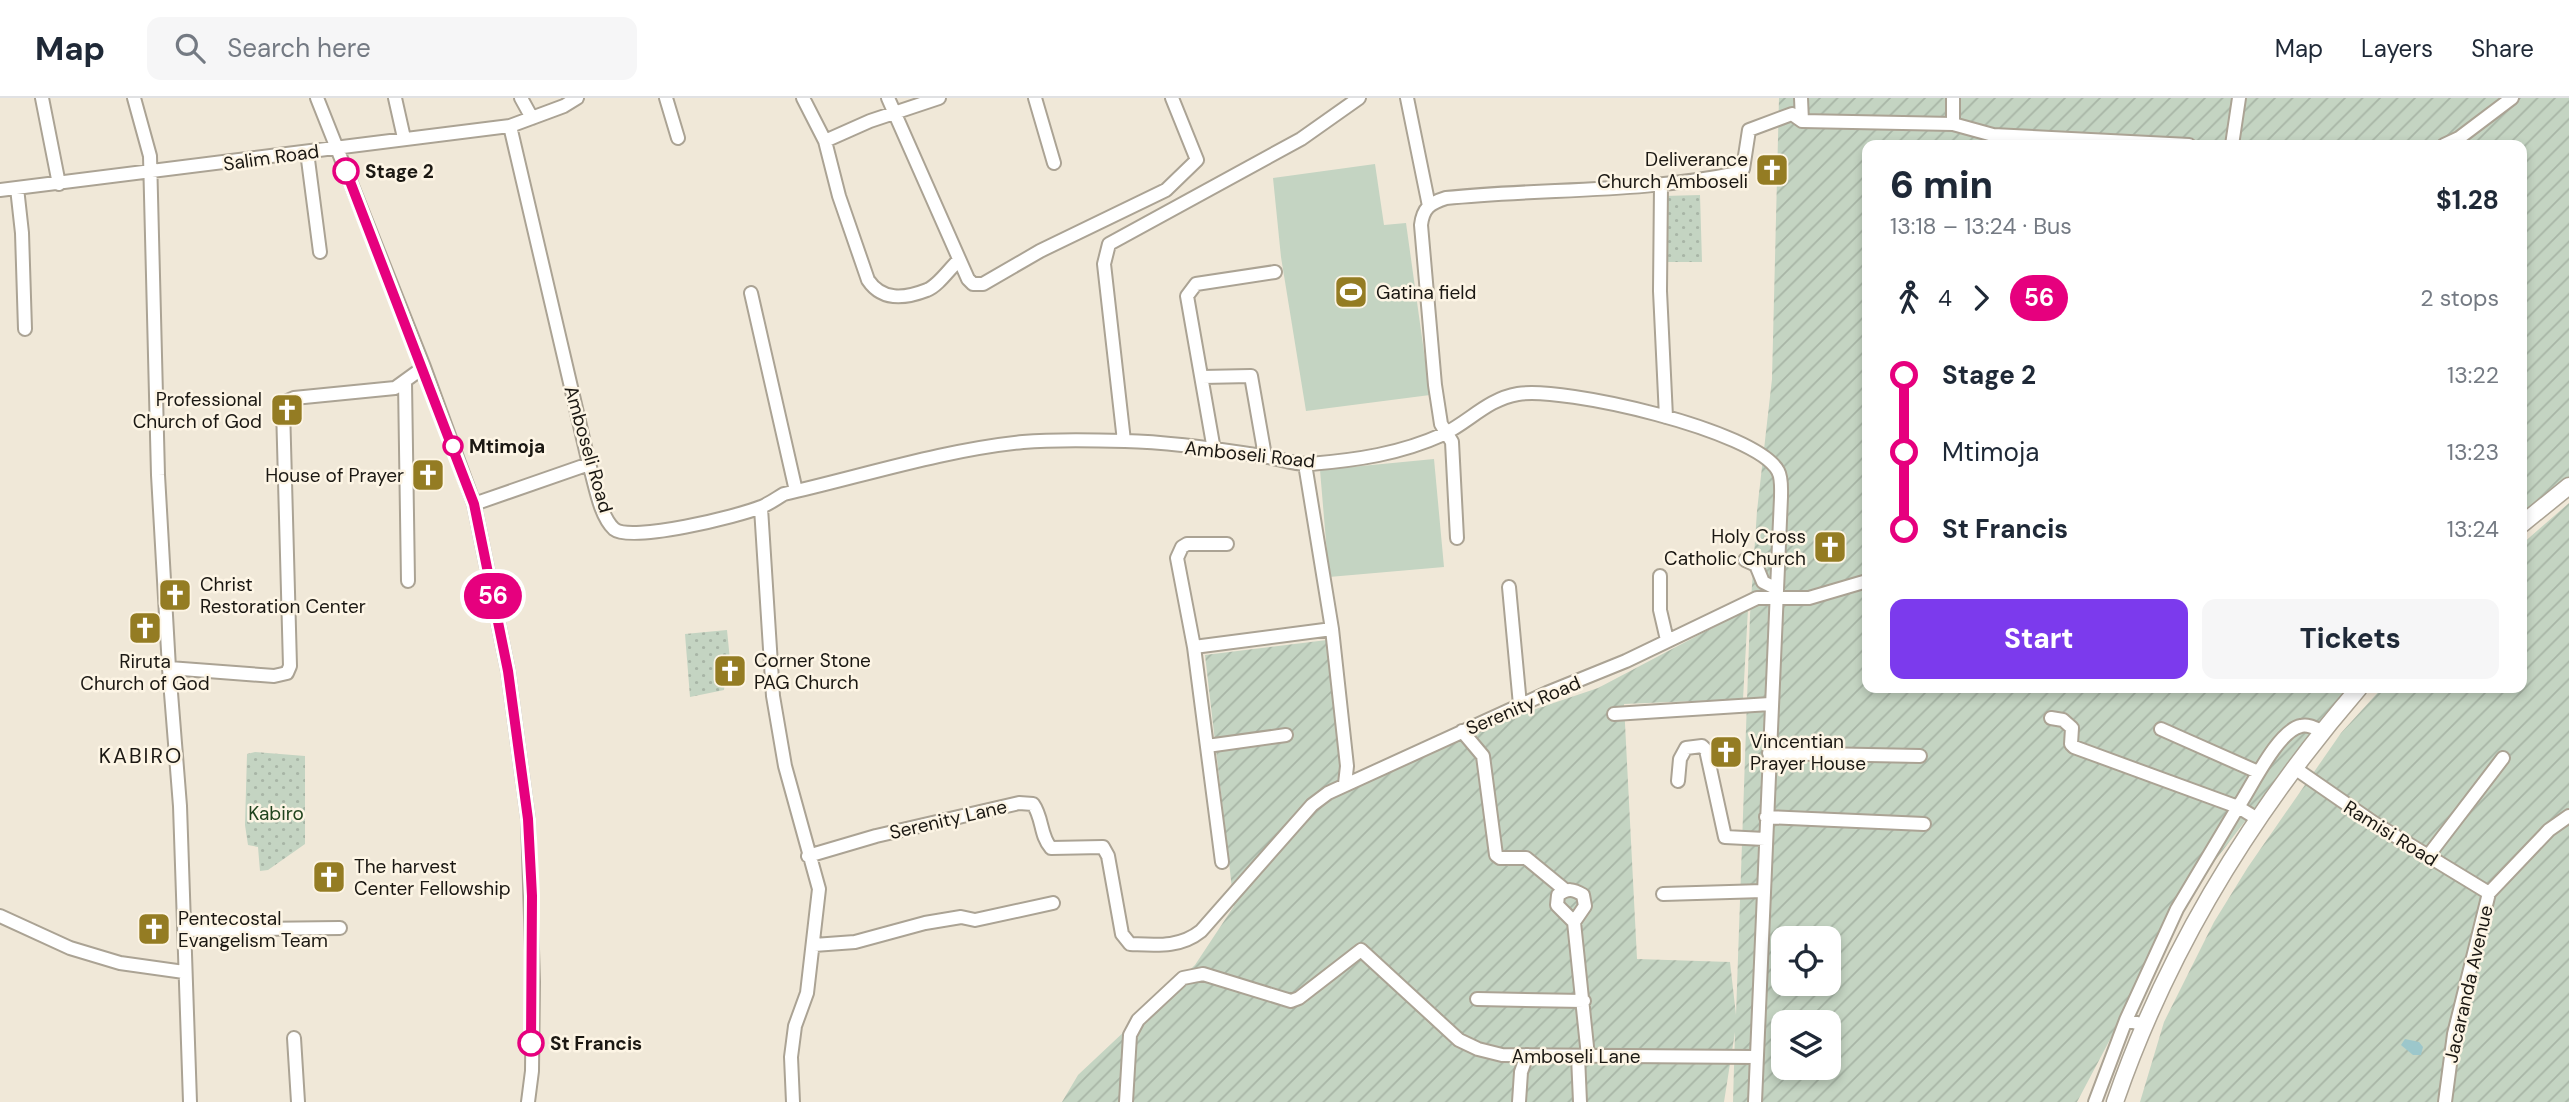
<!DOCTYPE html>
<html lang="en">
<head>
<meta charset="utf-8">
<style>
	:root { --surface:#fff; --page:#f6f6f7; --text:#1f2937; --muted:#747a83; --line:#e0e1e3; --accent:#7c3aed }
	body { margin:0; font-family:"DM Sans",sans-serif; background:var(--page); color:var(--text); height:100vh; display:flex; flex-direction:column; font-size:26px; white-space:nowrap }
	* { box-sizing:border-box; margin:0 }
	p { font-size:23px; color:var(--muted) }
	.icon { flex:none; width:38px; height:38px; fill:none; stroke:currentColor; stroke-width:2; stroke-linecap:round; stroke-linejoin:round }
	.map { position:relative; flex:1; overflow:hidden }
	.sheet { position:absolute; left:1862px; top:42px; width:665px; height:553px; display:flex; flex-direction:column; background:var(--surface); border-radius:14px; box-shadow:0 4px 10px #0003 }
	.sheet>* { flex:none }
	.badge { padding:0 14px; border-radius:23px; font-size:24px; line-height:46px }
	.buttons { position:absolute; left:1771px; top:828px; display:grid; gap:14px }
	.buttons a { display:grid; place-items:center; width:70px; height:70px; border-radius:14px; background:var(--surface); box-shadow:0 4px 10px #0003; font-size:35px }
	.map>.badge { position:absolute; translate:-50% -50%; box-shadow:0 0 0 4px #fff }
	.legs { display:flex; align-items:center; gap:10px; height:77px; padding:0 28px; font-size:23px }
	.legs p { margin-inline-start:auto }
	.head { display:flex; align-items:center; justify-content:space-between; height:119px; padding:0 28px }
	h1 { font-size:38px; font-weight:800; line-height:52px }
	.cta { display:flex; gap:14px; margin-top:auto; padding:14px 28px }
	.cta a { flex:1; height:80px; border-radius:14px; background:var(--accent); color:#fff; font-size:28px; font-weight:800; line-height:80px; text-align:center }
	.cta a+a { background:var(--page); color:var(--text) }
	ul { padding:0 28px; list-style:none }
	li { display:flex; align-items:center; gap:24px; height:77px; font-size:26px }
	li i { display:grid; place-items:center; width:10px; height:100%; margin:0 9px; background:currentColor }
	li i::after { content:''; width:18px; height:18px; margin:-9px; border:5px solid; border-radius:50%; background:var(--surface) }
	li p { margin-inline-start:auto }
	li:first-child i { background:linear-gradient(#0000 50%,currentColor 0) }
	li:last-child i { background:linear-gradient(currentColor 50%,#0000 0) }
	header { display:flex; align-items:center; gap:42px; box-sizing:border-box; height:98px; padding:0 35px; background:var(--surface); border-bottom:2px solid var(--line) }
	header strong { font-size:33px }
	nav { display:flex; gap:38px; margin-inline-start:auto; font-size:24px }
	.search { width:490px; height:63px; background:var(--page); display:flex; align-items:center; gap:18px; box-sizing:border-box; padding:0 24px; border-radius:14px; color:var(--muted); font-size:26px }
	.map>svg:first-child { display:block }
	.grass { fill:#c4d4c2 }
	.park { fill:url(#park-dots) }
	.garden { fill:url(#garden-furrows); fill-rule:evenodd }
	.water { fill:#9cc7cb }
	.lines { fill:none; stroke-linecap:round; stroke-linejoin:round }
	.minor-casing { stroke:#aba394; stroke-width:16 }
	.secondary-casing { stroke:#aba394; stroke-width:19 }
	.minor { stroke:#fff; stroke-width:12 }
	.secondary { stroke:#fff; stroke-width:16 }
	.line-1-casing { stroke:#fff; stroke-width:16 }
	.line-1 { stroke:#e6007e; stroke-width:10 }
	.stop-1-dot { fill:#fff; stroke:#e6007e; stroke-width:3.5 }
	.labels { text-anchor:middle; stroke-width:5; stroke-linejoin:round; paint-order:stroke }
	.street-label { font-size:19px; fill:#1b1813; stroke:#fdf5e5 }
	.poi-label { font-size:19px; fill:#1b1813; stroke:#fdf5e5; text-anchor:start }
	.stop-label { font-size:19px; font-weight:bold; fill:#1b1813; stroke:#fdf5e5; text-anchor:start }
	.park-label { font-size:19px; fill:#21441e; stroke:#fdf5e5 }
	.neighbourhood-label { font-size:21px; letter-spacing:2px; fill:#1b1813; stroke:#fdf5e5 }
</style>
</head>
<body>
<header>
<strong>Map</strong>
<div class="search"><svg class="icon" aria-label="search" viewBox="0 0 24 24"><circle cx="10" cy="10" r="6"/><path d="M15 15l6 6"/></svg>Search here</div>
<nav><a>Map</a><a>Layers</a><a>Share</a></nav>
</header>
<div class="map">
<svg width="2569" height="1004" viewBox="0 0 2569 1004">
	<defs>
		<pattern id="park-dots" width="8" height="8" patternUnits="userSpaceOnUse" patternTransform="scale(1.75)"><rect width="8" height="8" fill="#c4d4c2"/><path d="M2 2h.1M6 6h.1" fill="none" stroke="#a8b5a6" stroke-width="1.8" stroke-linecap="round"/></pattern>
		<pattern id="garden-furrows" width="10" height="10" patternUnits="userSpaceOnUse" patternTransform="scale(1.75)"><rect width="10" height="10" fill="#c4d4c2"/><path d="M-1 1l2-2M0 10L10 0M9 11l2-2" fill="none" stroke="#a8b5a6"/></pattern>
	</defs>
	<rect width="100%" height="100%" fill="#f0e8d8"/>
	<path class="grass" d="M 1375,66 L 1384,127 L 1406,125 L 1430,297 L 1306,313 L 1281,159 L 1273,80 Z
		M 1434,361 L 1444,469 L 1329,479 L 1320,372 Z"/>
	<path class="park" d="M 1700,97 L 1702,164 L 1664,164 L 1664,98 Z
		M 727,532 L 732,582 L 725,584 L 724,592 L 690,599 L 685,536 Z
		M 255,654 L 305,658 L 305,746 L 268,772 L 260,773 L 258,749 L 248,747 L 245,727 L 247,656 Z"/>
	<path class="garden" d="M 1779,0 L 2569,0 L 2569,385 L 2522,422 L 2522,47 L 1867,47 L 1867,590 L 2347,590 L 2207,773 L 2153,860 L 2077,1004 L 1733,1004 L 1735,934 L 1724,1004 L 1062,1004 L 1078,977 L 1195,867 L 1234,808 L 1205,557 L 1327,542 L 1352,677 L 1399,657 L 1598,590 L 1748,511 L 1743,601 L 1624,606 L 1637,861 L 1730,864 L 1736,917 L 1750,517 L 1757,413 L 1772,281 ZM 1783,840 L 1829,840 L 1829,886 L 1783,886 ZM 1783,924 L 1829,924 L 1829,970 L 1783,970 Z
		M 2569,405 L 2569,1004 L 2140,1004 L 2164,924 L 2214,824 L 2248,769 L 2341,635 L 2382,590 L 2522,590 L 2522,446 Z"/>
	<path class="water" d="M 2405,941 L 2419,944 L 2423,949 L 2421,957 L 2413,957 L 2401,947 Z"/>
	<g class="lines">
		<defs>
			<path id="minor" d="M 42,0 L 59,86
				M 134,0 L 150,58 L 158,377 L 169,570
				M 317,0 L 424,269 L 474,406 L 508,573 L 528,721 L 533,884 L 532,973 L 528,1004
				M 395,0 L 404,40
				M 521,0 L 532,20
				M 666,0 L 678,40
				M 803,0 L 825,43 L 839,98 L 868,182 C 882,203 904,201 927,192 C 938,188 950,170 959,162
				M 888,0 L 968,181 L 973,186 L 983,186 L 1040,153 L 1166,92 L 1197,62 L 1172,0
				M 1035,0 L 1054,65
				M 1407,0 L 1429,108
				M 1801,0 L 1802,23
				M 1802,23 L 1953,26 L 1993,37 L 2189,47
				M 1953,26 L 1953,0
				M 510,28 L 589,366 C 595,384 599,417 614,431 C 631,445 739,418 761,409 C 769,406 777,400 784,396 C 863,378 943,352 1023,344 C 1056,341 1092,342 1125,343 C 1170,344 1218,351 1262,358 C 1278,360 1294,367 1310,366 C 1357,362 1400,356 1444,336 C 1470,323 1488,301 1518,296 C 1562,288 1756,332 1778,373 C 1782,380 1781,391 1781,399 L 1755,1004
				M 825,43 L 870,23 L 939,0
				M 2232,47 L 2239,0
				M 2444,47 L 2459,40 L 2512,0
				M 307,54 L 320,154
				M 1661,87 L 1660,193 L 1666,319
				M 17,90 L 22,135 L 25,231
				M 0,92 L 510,28 L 564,8 L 577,0
				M 751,195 L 796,393
				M 1202,279 L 1251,278 L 1265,358
				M 405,284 L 408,483
				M 1124,343 L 1104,166 L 1109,146 L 1301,41 L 1359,0
				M 1214,352 L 1187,198 L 1196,186 L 1275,174
				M 1305,366 L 1332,531 L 1347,668 L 1345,686
				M 474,406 L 589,366
				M 761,410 L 773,598 L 785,668 L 819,791 L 807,895 L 795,928 L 791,959 L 793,1004
				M 1457,440 L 1452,344 L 1441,326 L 1435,287 L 1421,127 C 1423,110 1430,105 1446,100 C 1543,90 1641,95 1737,75 L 1743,71 L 1749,32 L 1792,16 L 1802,23
				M 1745,462 L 1756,467 L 1763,484 L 1775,490
				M 1660,478 L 1660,512 L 1667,542
				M 1509,489 L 1520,607
				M 1194,549 L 1332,531
				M 1614,616 L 1770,606
				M 2051,620 L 2063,622 L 2072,630 L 2071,646 L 2074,649 L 2238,709 L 2177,811 L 2126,922
				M 2161,631 L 2258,674
				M 1462,633 L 1483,658 L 1496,757 L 1500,760 L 1526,760 L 1565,792
				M 1207,648 L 1286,637
				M 1769,655 L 1920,658
				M 2296,671 L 2374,725 L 2489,795
				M 1678,683 L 1680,661 L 1686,650 L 1702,648 L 1706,652 L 1725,739 L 1765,741
				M 1766,719 L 1924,726
				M 2256,720 L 2238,709 C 2251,690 2278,632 2301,628 C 2308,626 2315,630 2322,633
				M 808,758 L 876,738 L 1019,705 L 1033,706 C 1043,720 1040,738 1051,750 L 1103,749 L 1108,758 L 1122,836 L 1130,846 C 1156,847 1180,850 1201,833 L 1312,707 L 1328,695 L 1547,595 L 1626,563 L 1757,500 L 1809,500 L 1867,483
				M 2428,758 L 2503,660
				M 1222,764 L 1194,549 L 1177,460 L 1182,449 L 1187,446 L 1227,446
				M 1663,796 L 1763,793
				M 0,818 L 70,850 L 120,865 L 184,874
				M 1574,824 L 1585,808 L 1583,797 C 1573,791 1568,790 1558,797 L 1557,807 L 1574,824 L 1588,958
				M 184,832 L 340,830
				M 814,847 L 855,844 L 925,825 L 961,819 L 975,822 L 1053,805
				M 1477,901 L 1584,903
				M 294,940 L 298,1004
				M 1578,958 L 1580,1004
				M 190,1004 L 180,708 L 169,570 L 274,578 L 287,575 L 290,568 L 283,309 L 285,304 L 294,300 L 395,290 L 424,269
				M 1126,1004 L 1130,937 L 1138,922 L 1183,880 L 1203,876 L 1291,903 L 1299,900 L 1361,852 L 1459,942 L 1478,951 L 1502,957 L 1756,959
				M 1519,1004 L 1521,974 L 1527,957
				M 2095,1004 L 2126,922 L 2144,927
				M 2445,1004 L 2454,936 L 2489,795 L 2549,732 L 2569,718"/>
			<path id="secondary" d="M 2522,426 L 2569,388
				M 2115,1004 C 2168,850 2253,713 2359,590"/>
		</defs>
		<use href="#minor" class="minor-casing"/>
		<use href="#secondary" class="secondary-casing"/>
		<use href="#minor" class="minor"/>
		<use href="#secondary" class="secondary"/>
	</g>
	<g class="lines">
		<defs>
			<path id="line-1" d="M 346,73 L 474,406 L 508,573 L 528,721 L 532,798 L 531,945"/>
		</defs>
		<use href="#line-1" class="line-1-casing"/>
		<use href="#line-1" class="line-1"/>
	</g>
	<defs>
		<symbol id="church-square" viewBox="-11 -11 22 22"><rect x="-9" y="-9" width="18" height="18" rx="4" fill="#947c23" stroke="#fdf5e5"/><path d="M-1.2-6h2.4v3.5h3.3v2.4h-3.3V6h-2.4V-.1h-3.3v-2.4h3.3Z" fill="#fff"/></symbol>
		<symbol id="stadium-square" viewBox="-11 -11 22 22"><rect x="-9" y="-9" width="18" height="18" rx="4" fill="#947c23" stroke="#fdf5e5"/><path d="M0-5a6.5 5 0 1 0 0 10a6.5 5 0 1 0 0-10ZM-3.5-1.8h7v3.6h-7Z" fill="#fff"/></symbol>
	</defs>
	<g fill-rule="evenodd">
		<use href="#church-square" x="1753" y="53" width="38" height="38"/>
		<use href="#stadium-square" x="1332" y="175" width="38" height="38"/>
		<use href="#church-square" x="268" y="293" width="38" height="38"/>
		<use href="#church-square" x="409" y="358" width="38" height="38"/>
		<use href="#church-square" x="1811" y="430" width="38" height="38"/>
		<use href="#church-square" x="156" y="478" width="38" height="38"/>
		<use href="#church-square" x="126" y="511" width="38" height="38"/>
		<use href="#church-square" x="711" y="554" width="38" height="38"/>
		<use href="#church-square" x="1707" y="635" width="38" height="38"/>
		<use href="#church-square" x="310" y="760" width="38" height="38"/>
		<use href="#church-square" x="135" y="812" width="38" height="38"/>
	</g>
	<g class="stop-1-dot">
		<circle cx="346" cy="73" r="12"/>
		<circle cx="453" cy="348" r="9"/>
		<circle cx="531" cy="945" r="12"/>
	</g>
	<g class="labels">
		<g class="street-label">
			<text transform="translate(271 59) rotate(-8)" y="7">Salim Road</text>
			<text transform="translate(589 351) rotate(74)" y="7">Amboseli Road</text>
			<text transform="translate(1250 356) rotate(6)" y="7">Amboseli Road</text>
			<text transform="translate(1523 607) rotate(-23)" y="7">Serenity Road</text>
			<text transform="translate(948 721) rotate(-13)" y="7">Serenity Lane</text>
			<text transform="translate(2391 735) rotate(32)" y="7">Ramisi Road</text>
			<text transform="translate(2468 886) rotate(-77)" y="7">Jacaranda Avenue</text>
			<text x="1576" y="965">Amboseli Lane</text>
		</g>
		<g class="poi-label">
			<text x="1748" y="68" text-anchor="end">Deliverance<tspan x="1748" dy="22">Church Amboseli</tspan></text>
			<text x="1376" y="201">Gatina field</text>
			<text x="262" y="308" text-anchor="end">Professional<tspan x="262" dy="22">Church of God</tspan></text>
			<text x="404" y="384" text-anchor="end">House of Prayer</text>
			<text x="1806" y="445" text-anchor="end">Holy Cross<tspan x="1806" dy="22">Catholic Church</tspan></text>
			<text x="200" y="493">Christ<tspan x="200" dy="22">Restoration Center</tspan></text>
			<text x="754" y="569">Corner Stone<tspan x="754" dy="22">PAG Church</tspan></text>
			<text x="145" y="570" text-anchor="middle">Riruta<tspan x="145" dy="22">Church of God</tspan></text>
			<text x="1750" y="650">Vincentian<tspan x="1750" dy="22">Prayer House</tspan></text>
			<text x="354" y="775">The harvest<tspan x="354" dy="22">Center Fellowship</tspan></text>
			<text x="178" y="827">Pentecostal<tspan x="178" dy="22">Evangelism Team</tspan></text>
		</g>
		<g class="stop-label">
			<text x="365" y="80">Stage 2</text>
			<text x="469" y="355">Mtimoja</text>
			<text x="550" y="952">St Francis</text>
		</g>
		<g class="park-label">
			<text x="276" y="722">Kabiro</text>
		</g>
		<g class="neighbourhood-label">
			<text x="141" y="665">KABIRO</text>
		</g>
	</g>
</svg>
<div class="buttons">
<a><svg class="icon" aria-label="locate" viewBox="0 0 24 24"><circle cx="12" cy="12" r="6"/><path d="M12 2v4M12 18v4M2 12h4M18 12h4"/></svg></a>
<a><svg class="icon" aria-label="layers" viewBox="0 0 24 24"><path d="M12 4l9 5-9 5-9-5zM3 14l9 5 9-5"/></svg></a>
</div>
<b class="badge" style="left:493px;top:498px;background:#e6007e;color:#fff">56</b>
<section class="sheet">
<div class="head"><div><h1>6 min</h1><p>13:18 – 13:24 · Bus</p></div><b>$1.28</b></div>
<div class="legs"><svg class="icon" aria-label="walk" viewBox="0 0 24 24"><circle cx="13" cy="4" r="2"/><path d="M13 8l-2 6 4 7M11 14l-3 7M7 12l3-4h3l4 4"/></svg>4<svg class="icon" aria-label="forward" viewBox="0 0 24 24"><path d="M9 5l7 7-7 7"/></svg><b class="badge" style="background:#e6007e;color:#fff">56</b><p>2 stops</p></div>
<ul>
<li><i style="color:#e6007e"></i><b>Stage 2</b><p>13:22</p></li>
<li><i style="color:#e6007e"></i><span>Mtimoja</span><p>13:23</p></li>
<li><i style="color:#e6007e"></i><b>St Francis</b><p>13:24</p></li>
</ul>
<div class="cta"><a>Start</a><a>Tickets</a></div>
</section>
</div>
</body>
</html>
